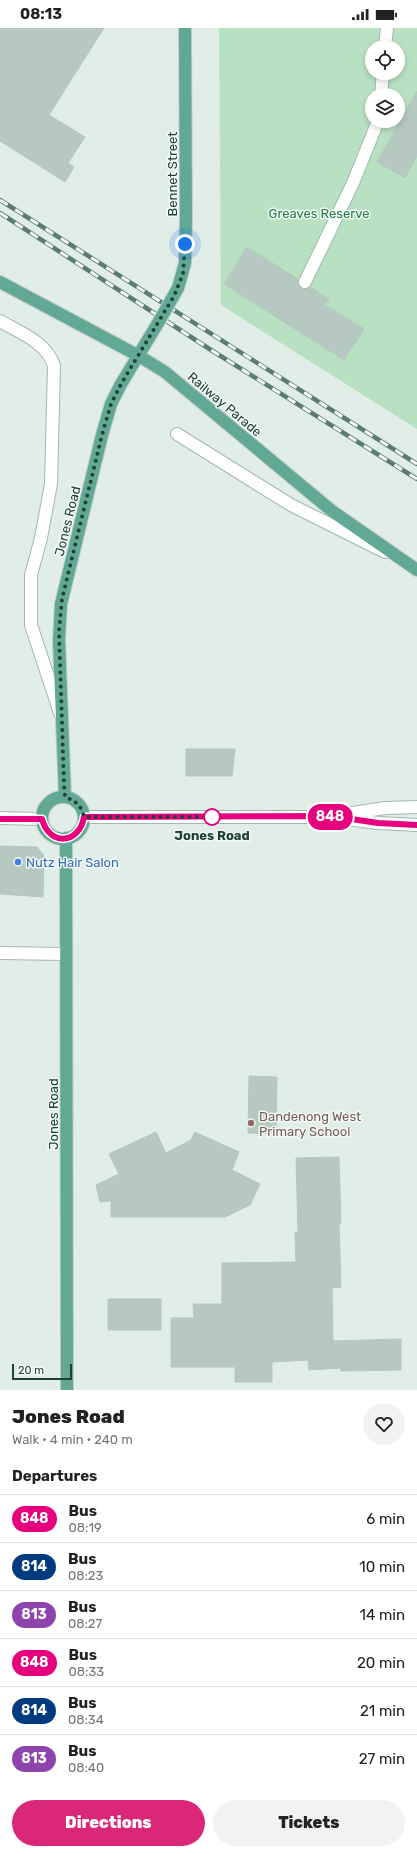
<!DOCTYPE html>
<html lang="en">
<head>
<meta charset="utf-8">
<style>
	:root { --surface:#fff; --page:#f2f2f2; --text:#222; --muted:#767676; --line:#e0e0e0; --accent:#db2777 }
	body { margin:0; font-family:Rubik,sans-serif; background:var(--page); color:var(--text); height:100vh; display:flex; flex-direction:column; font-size:15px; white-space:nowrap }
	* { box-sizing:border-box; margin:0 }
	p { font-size:13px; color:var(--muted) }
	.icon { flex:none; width:22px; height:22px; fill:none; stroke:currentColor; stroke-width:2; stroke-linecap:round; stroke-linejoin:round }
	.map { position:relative; height:1362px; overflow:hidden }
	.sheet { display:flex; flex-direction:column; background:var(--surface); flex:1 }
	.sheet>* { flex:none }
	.badge { padding:0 8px; border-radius:13px; font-size:14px; line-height:26px }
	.tools { position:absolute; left:365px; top:12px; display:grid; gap:8px }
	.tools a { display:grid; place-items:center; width:40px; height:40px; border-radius:50%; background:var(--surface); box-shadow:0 2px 6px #0003; font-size:20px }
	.scale { position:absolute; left:12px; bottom:10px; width:60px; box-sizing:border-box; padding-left:4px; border:2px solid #1f4137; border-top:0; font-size:11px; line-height:14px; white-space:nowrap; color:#1f4137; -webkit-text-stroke:3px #f2f9f6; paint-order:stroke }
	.you { position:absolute; width:20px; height:20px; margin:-10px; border:3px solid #fff; border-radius:50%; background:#1a73e8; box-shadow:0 0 0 6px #1a73e833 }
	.map>.badge { position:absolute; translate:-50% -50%; box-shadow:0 0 0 2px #fff }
	h2 { padding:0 12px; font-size:15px; line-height:36px }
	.round { display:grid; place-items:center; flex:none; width:42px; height:42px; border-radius:21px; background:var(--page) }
	.headline { display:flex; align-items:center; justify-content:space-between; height:68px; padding:0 12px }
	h1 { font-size:19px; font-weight:800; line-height:30px }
	.primary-button { display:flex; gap:8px; margin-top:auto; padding:8px 12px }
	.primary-button a { flex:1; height:46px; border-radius:24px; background:var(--accent); color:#fff; font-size:16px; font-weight:800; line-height:46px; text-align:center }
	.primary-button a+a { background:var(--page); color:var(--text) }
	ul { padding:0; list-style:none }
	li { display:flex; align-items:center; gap:12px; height:48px; padding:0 12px; border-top:1px solid var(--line) }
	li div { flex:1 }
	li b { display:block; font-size:15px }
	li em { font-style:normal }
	li .badge { min-width:44px; font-weight:700; text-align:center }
	.status { display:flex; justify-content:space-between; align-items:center; height:28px; padding:0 20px; background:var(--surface); direction:ltr }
	.status svg { height:11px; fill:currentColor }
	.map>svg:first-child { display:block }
	.green { fill:#b8e1c2; fill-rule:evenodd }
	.building { fill:#b6c9c1; stroke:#b3c8bf }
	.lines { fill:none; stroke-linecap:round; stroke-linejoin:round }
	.minor-casing { stroke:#a3b7af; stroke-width:14 }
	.major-casing { stroke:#c0cac7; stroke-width:14 }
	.minor { stroke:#fff; stroke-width:12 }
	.major { stroke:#61a895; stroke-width:12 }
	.rail-casing { stroke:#5a7c72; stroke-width:4.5 }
	.rail { stroke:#f2f9f6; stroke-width:3; stroke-dasharray:9; stroke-linecap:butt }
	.major-bridge-casing { stroke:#c0cac7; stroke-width:14; stroke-linecap:butt }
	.major-bridge { stroke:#61a895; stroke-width:12 }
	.line-casing { stroke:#fff; stroke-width:9 }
	.line { stroke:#e6007e; stroke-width:6 }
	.walk { stroke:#1f4137; stroke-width:4; stroke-dasharray:0 7.2 }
	.stop-dot { fill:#fff; stroke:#e6007e; stroke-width:2 }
	.shop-dot { fill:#3f7fe0; stroke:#f2f9f6; stroke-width:1.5 }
	.education-dot { fill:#8d6e63; stroke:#f2f9f6; stroke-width:1.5 }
	.labels { text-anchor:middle; stroke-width:3; stroke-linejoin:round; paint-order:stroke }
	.street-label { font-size:13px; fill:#1f4137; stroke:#f2f9f6 }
	.park-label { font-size:13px; fill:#257c46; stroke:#f2f9f6 }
	.stop-label { font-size:13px; font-weight:bold; fill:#1f4137; stroke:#f2f9f6 }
	.shop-label { font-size:13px; fill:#366cbe; stroke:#f2f9f6; text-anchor:start }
	.education-label { font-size:13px; fill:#785e54; stroke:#f2f9f6; text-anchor:start }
</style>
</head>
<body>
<div class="status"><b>08:13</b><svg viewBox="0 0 49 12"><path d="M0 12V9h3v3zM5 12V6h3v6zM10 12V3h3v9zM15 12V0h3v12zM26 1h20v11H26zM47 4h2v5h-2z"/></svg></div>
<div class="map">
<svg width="417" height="1362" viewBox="0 0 417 1362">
	<rect width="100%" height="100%" fill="#e1eee8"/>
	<path class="green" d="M 219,0 L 417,0 L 417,401 L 221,277 ZM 372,19 L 398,19 L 398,45 L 372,45 ZM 372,67 L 398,67 L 398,93 L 372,93 Z"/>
	<path class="building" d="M 0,0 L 104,0 L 49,87 L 85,109 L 68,135 L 74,139 L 65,154 L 0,113 Z
		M 417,63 L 417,128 L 405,150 L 377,134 Z
		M 247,219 L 298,251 L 299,258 L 301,261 L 306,261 L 310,259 L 329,271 L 325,277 L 364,301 L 344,332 L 224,256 Z
		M 186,721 L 235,721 L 232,748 L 186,748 Z
		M 0,818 L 37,819 L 44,828 L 43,869 L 0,866 Z
		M 249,1048 L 277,1049 L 276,1106 L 248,1105 Z
		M 156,1104 L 166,1125 L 191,1112 L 195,1104 L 239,1124 L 232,1142 L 260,1156 L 250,1177 L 225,1189 L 111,1189 L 111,1173 L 100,1174 L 96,1157 L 119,1146 L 109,1126 Z
		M 339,1129 L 341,1195 L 339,1195 L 341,1259 L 332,1260 L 333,1313 L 401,1311 L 401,1342 L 341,1343 L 341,1340 L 309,1342 L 308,1332 L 272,1334 L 272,1354 L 235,1354 L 235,1339 L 171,1339 L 171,1290 L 194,1290 L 193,1276 L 222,1276 L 222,1235 L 296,1234 L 295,1204 L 298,1204 L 296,1130 Z
		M 108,1271 L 161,1271 L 161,1302 L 108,1302 Z"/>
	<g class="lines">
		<defs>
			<path id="minor" d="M 385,19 L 387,0
				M 381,67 L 383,45
				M 305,254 L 353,155 L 378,93
				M 0,293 C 19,304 48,315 54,338 L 51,456 L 41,510 L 31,547 L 31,597 L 60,685
				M 177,406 L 291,477 L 385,524
				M 346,786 L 385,780 L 417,779
				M 84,789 L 331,789 L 378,795 L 417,797
				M 0,790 L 42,791
				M 0,925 L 66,926"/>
			<path id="major" d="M 0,254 L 139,328 L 165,344 L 332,483 L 417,542
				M 178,260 L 185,235 L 186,190 L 185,0
				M 65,769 L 59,612 L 61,576 L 102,407 L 111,376 L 121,356 L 158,295
				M42 790a21 21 0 1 1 42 0a21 21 0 1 1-42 0Z
				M 66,810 L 67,1362"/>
		</defs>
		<use href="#minor" class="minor-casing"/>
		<use href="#major" class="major-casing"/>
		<use href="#minor" class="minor"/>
		<use href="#major" class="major"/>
		<defs>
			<path id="rail" d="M 0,172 L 417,436
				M 0,185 L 211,322 L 417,451"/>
		</defs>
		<use href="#rail" class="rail-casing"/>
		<use href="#rail" class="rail"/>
		<defs>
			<path id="major-bridge" d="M 158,295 L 178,260"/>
		</defs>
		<use href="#major-bridge" class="major-bridge-casing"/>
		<use href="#major-bridge" class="major-bridge"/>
	</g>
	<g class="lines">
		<defs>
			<path id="line" d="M 0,791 L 42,791 C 49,818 79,817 84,789 L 331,788 L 378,795 L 417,797"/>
		</defs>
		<use href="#line" class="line-casing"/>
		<use href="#line" class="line"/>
		<path class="walk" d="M 185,216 L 183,246 L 174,268 L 121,356 L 111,376 L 102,407 L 62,571 L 59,603 L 64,756 L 65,769 C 76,773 81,777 84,789 L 212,789"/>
	</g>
	<circle class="stop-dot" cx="212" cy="789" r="8"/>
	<circle class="shop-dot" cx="18" cy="834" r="4"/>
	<circle class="education-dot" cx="251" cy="1095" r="4"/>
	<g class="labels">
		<g class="street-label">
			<text transform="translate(172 146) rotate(-90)" y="5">Bennet Street</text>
			<text transform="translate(225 376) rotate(40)" y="5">Railway Parade</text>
			<text transform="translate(67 493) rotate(-76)" y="5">Jones Road</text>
			<text transform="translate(53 1086) rotate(-90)" y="5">Jones Road</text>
		</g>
		<g class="park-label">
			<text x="319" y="190">Greaves Reserve</text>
		</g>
		<g class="stop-label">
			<text x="212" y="812">Jones Road</text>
		</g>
		<g class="shop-label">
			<text x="26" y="839">Nutz Hair Salon</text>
		</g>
		<g class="education-label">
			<text x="259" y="1093">Dandenong West<tspan x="259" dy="15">Primary School</tspan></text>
		</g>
	</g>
</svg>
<div class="tools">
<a><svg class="icon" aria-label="locate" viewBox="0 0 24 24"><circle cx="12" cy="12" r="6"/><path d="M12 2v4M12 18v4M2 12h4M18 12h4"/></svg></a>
<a><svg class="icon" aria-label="layers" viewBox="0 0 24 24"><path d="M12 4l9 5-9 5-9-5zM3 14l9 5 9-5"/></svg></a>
</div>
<div class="scale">20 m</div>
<div class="you" style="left:185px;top:216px"></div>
<b class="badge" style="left:330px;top:789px;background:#e6007e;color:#fff">848</b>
</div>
<section class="sheet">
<div class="headline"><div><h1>Jones Road</h1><p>Walk · 4 min · 240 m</p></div><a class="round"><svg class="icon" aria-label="heart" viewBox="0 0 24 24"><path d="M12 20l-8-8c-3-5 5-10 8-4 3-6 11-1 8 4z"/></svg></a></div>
<h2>Departures</h2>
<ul>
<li><span class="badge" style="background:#e6007e;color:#fff">848</span><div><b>Bus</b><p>08:19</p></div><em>6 min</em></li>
<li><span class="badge" style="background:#003b80;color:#fff">814</span><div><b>Bus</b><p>08:23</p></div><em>10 min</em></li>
<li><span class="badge" style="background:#8e44ad;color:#fff">813</span><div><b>Bus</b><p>08:27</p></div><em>14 min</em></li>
<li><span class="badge" style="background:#e6007e;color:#fff">848</span><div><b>Bus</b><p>08:33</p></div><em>20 min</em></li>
<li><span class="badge" style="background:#003b80;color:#fff">814</span><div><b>Bus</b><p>08:34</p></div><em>21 min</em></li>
<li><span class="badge" style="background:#8e44ad;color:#fff">813</span><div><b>Bus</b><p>08:40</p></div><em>27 min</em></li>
</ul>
<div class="primary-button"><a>Directions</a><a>Tickets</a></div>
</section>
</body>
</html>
